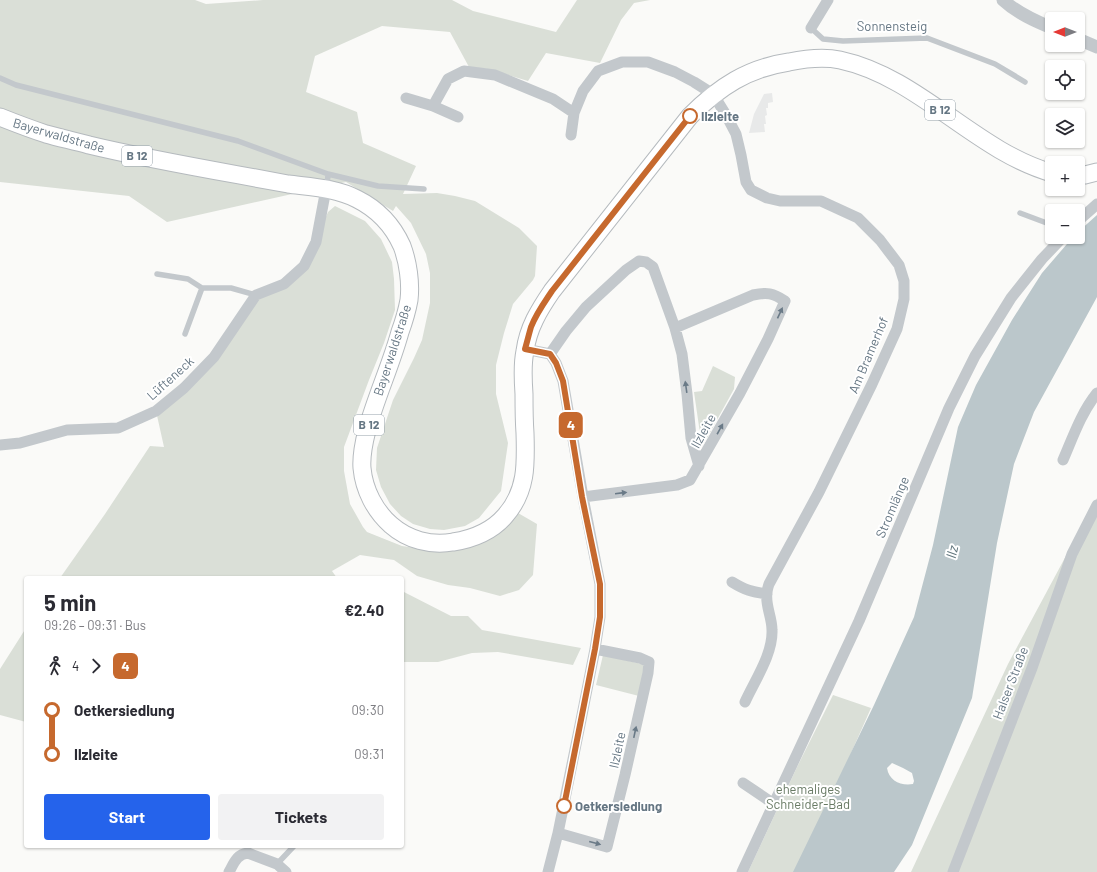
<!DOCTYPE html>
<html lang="en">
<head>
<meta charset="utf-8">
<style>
	:root { --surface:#fff; --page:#f2f2f3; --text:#2b2b33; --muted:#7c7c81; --accent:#2563eb }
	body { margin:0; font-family:Barlow,sans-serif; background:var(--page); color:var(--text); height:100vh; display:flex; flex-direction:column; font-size:15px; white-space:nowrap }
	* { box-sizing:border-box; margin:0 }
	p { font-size:13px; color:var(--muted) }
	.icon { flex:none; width:22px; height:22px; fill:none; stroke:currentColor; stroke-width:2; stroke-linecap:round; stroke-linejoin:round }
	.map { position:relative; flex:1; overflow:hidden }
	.panel { position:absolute; left:24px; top:576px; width:380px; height:272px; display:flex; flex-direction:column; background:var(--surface); border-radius:4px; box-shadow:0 1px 3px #0004 }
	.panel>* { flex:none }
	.badge { padding:0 8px; border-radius:6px; font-size:14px; line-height:26px }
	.needle { width:26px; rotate:270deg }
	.tools { position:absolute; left:1045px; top:12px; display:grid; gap:8px }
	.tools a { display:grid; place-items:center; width:40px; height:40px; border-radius:4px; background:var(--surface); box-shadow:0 1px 3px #0004; font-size:20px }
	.map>.badge { position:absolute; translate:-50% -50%; box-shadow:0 0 0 2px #fff }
	.legs { display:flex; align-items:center; gap:6px; height:44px; padding:0 20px; font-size:13px }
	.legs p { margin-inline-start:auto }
	.head { display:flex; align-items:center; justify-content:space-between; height:68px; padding:0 20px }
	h1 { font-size:22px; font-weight:700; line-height:30px }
	.button { display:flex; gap:8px; margin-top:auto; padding:8px 20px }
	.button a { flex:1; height:46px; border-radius:4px; background:var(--accent); color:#fff; font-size:16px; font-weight:700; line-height:46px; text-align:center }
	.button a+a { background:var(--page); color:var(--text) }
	ul { padding:0 20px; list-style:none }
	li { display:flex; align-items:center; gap:14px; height:44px; font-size:15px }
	li i { display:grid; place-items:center; width:6px; height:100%; margin:0 5px; background:currentColor }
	li i::after { content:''; width:10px; height:10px; margin:-5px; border:3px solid; border-radius:50%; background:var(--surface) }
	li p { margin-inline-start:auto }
	li:first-child i { background:linear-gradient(#0000 50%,currentColor 0) }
	li:last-child i { background:linear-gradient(currentColor 50%,#0000 0) }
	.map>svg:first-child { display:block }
	.built { fill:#e8e9e9 }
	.green { fill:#dadfd7 }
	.water { fill:#bbc7cb; fill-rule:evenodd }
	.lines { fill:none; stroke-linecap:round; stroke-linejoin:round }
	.primary-casing { stroke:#b5babe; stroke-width:19 }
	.service { stroke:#c3c8cc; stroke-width:5.5 }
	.minor { stroke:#c3c8cc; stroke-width:11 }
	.tertiary { stroke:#c3c8cc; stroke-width:13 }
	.primary { stroke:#fff; stroke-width:17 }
	.oneway { fill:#6a7a87 }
	.line-1-casing { stroke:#fff; stroke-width:9 }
	.line-1 { stroke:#c6692e; stroke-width:6 }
	.stop-1-dot { fill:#fff; stroke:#c6692e; stroke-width:2 }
	.labels { text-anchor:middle; stroke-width:4; stroke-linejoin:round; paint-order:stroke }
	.shield { fill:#fff; stroke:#939fa8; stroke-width:1 }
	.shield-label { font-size:12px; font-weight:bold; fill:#657683 }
	.street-label { font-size:13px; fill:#657683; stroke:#fff }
	.stop-label { font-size:13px; font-weight:bold; fill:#657683; stroke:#fff; text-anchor:start }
	.park-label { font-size:13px; fill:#687a64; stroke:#fff }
	.water-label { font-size:14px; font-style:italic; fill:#60757c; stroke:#fff }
</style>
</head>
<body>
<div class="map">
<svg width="1097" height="872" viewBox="0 0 1097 872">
	<rect width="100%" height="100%" fill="#fafaf8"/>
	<path class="built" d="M 772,93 L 773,102 L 768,103 L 768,108 L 766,108 L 767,115 L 765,116 L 766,124 L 764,124 L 765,132 L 749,133 L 754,114 L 764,94 Z"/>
	<path class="green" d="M 0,0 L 195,0 L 206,4 L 263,0 L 452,0 L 473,11 L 556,32 L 577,0 L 650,0 L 634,3 L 621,20 L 600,63 L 546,53 L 528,81 L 488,69 L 469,67 L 450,32 L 382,26 L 315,56 L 306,92 L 357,112 L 363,143 L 416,166 L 403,194 L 437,193 L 455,196 L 475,201 L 519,228 L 537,246 L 535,276 L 533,280 L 513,304 L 504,333 L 496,365 L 496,394 L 508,443 L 501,491 L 479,518 L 465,526 L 444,530 L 430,529 L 413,524 L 401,516 L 390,504 L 381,487 L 376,470 L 377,448 L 393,400 L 414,358 L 422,340 L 430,303 L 430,273 L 426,254 L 411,223 L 396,206 L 393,211 L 346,182 L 167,222 L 129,196 L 0,182 Z
		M 335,206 L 365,221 L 381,239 L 392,262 L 394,279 L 395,310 L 384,343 L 369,380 L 344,447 L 344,471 L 350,504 L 363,527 L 367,532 L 402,546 L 436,551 L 518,513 L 537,524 L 533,575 L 519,590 L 500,596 L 470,588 L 448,585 L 417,576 L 394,560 L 360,555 L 332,571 L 337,578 L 60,578 L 105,514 L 150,446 L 164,447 L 156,411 L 184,388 L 256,295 L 304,266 L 328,212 Z
		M 713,366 L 735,377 L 734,389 L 702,447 L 694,392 L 702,391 Z
		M 1097,498 L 1097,872 L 911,872 L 1008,664 Z
		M 402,591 L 451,616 L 468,616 L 482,630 L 581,648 L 573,665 L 498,652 L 472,653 L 438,662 L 402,662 Z
		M 26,628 L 26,722 L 0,715 L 0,669 Z
		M 603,655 L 646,665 L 639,696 L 596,685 Z
		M 833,695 L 871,708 L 829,803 L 796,872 L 748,872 L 798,765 Z"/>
	<path class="water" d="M 1097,215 L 1097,297 L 1034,412 L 1014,464 L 997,543 L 972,698 L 912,845 L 894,872 L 793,872 L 874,705 L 914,617 L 933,545 L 958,427 L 976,385 L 1012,320 L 1042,273 L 1073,237 L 1078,237 L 1078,232 ZM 892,763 L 903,768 L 912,773 L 914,781 L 913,784 C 901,786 889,781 887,768 Z"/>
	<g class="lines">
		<defs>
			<path id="primary" d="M 0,117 C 15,123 31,129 46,134 C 60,138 75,141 89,145 C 139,157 189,166 239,175 C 256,178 272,181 288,184 C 311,187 336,188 357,199 C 377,209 393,226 402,246 C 408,262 411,283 409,300 C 407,311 404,321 400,332 C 391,365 376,397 367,430 C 364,442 361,456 362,468 C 364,490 375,511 391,525 C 408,540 431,546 453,542 C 472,539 492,531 505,516 C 527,491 526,464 525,433 C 524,420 524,407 524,394 C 523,380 522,365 525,351 C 528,328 539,310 552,291 L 690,116 C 719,87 748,68 789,62 C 804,59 825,57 840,60 C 919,77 975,151 1052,173
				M 1078,175 L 1085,175 L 1097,172"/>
		</defs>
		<use href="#primary" class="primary-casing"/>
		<path class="service" d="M 811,28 L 823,39 L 843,41 L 927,38 L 995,64 L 1025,82
			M 0,78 L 16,85 L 238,141 L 328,174 L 327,187
			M 328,174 L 378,186 L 424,189
			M 1020,213 L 1052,225
			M 157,274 L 188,279 L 202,288 L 231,288 L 256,295
			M 185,334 L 202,288
			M 277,864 L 294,846"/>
		<path class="minor" d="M 811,28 L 828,0
			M 406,98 L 433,106 L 458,117
			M 433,106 L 448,79 L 464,71 L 495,75 L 553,99 L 574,113
			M 571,135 L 574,113 L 583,91 L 598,71 L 622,62 L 648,62 L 675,72 L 694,82 L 713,94 L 726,115 L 736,134 L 741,155 L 746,182 L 751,190 L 767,198 L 780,201 L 821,201 L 858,218 L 880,240 L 899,265 L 904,281 L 904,299 L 897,329 L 872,384 L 819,492 L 769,584 C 768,587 767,590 767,593 C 765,605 772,617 772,630 C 773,654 755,680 745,702
			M 1078,221 L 1097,204
			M 525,349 L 550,354 L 556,363 L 563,381 L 583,497 L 600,584 L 600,617 L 595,649 L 581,720 L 558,833 L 548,872
			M 550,354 L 566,331 L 586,307 L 626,270 L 639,261 L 646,262 L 653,267 L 675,328 L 682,354 L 687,394 L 691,438 L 699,466
			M 0,445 L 20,443 L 67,430 L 118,428 L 156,411 L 184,388 L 214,357 L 256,295 L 284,284 L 304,266 L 316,242 L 326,189
			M 1063,460 C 1073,437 1081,413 1097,393
			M 583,497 L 677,485 L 690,480 L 740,393 L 768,339 L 785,301 C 773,293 767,292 753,295 L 675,328
			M 732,582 C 745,590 752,592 767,594
			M 743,783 L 774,804
			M 558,833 L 607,847 L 625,775 L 648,673 L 649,662 L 640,658 L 595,649
			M 229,872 C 234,863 237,854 248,853 L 277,864 L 286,872
			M 742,872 L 859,621 L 949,408 L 975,356 L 1011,298 L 1042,259 L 1063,237
			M 953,872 L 1032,668 L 1072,554 L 1097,505"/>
		<path class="tertiary" d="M 1003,0 C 1017,13 1035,21 1052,28
			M 1078,39 L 1097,47"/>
		<use href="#primary" class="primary"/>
	</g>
	<defs><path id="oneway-solid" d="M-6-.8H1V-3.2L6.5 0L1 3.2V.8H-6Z"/></defs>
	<g class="oneway">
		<use href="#oneway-solid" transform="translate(780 313) rotate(-65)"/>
		<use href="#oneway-solid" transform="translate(686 387) rotate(-98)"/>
		<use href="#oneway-solid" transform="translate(720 429) rotate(-61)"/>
		<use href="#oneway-solid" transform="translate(621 493) rotate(-7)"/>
		<use href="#oneway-solid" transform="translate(635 732) rotate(-78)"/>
		<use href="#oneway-solid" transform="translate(595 843) rotate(15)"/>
	</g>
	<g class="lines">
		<defs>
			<path id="line-1" d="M 564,806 L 595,649 L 600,617 L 600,584 L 582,497 L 563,381 L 556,363 L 550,354 L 525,349 C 527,342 529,334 531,327 C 536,314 544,303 552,291 L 690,116"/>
		</defs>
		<use href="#line-1" class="line-1-casing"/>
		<use href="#line-1" class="line-1"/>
	</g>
	<g class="stop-1-dot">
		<circle cx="690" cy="116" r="7"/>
		<circle cx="564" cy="806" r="7"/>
	</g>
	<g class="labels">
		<g class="shield">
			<rect x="925" y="100" width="30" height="20" rx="3"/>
			<rect x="122" y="146" width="30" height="20" rx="3"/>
			<rect x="354" y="415" width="30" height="20" rx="3"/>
		</g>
		<g class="shield-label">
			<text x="940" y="114">B 12</text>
			<text x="137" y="160">B 12</text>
			<text x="369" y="429">B 12</text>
		</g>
		<g class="street-label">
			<text x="892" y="31">Sonnensteig</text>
			<text transform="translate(59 135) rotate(16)" y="5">Bayerwaldstraße</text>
			<text transform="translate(392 350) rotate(-72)" y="5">Bayerwaldstraße</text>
			<text transform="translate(868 355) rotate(-67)" y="5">Am Bramerhof</text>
			<text transform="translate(170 378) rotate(-42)" y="5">Lüfteneck</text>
			<text transform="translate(703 431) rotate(-61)" y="5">Ilzleite</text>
			<text transform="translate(892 507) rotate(-67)" y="5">Stromlänge</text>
			<text transform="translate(1010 683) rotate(-69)" y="5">Halser Straße</text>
			<text transform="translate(617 750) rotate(-78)" y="5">Ilzleite</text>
		</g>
		<g class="stop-label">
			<text x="701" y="121">Ilzleite</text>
			<text x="575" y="811">Oetkersiedlung</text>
		</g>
		<g class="park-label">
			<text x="808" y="794">ehemaliges<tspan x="808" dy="15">Schneider-Bad</tspan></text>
		</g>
		<g class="water-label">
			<text transform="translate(952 552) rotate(-77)" y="5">Ilz</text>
		</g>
	</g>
</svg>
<div class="tools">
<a><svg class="needle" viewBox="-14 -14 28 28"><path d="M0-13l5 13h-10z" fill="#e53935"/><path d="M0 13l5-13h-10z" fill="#7c7c81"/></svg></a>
<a><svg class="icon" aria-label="locate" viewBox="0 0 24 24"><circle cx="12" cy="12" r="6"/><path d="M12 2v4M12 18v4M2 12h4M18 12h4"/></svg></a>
<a><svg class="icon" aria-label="layers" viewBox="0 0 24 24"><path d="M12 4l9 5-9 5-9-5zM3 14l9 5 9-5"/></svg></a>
<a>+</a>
<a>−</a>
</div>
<b class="badge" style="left:571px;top:425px;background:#c6692e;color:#fff">4</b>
<section class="panel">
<div class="head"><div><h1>5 min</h1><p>09:26 – 09:31 · Bus</p></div><b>€2.40</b></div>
<div class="legs"><svg class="icon" aria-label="walk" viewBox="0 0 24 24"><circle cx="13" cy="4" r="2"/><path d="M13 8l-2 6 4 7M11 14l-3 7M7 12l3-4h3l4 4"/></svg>4<svg class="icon" aria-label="forward" viewBox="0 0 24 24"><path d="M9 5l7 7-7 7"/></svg><b class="badge" style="background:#c6692e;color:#fff">4</b></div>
<ul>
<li><i style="color:#c6692e"></i><b>Oetkersiedlung</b><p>09:30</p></li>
<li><i style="color:#c6692e"></i><b>Ilzleite</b><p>09:31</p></li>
</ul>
<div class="button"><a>Start</a><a>Tickets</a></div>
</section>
</div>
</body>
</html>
